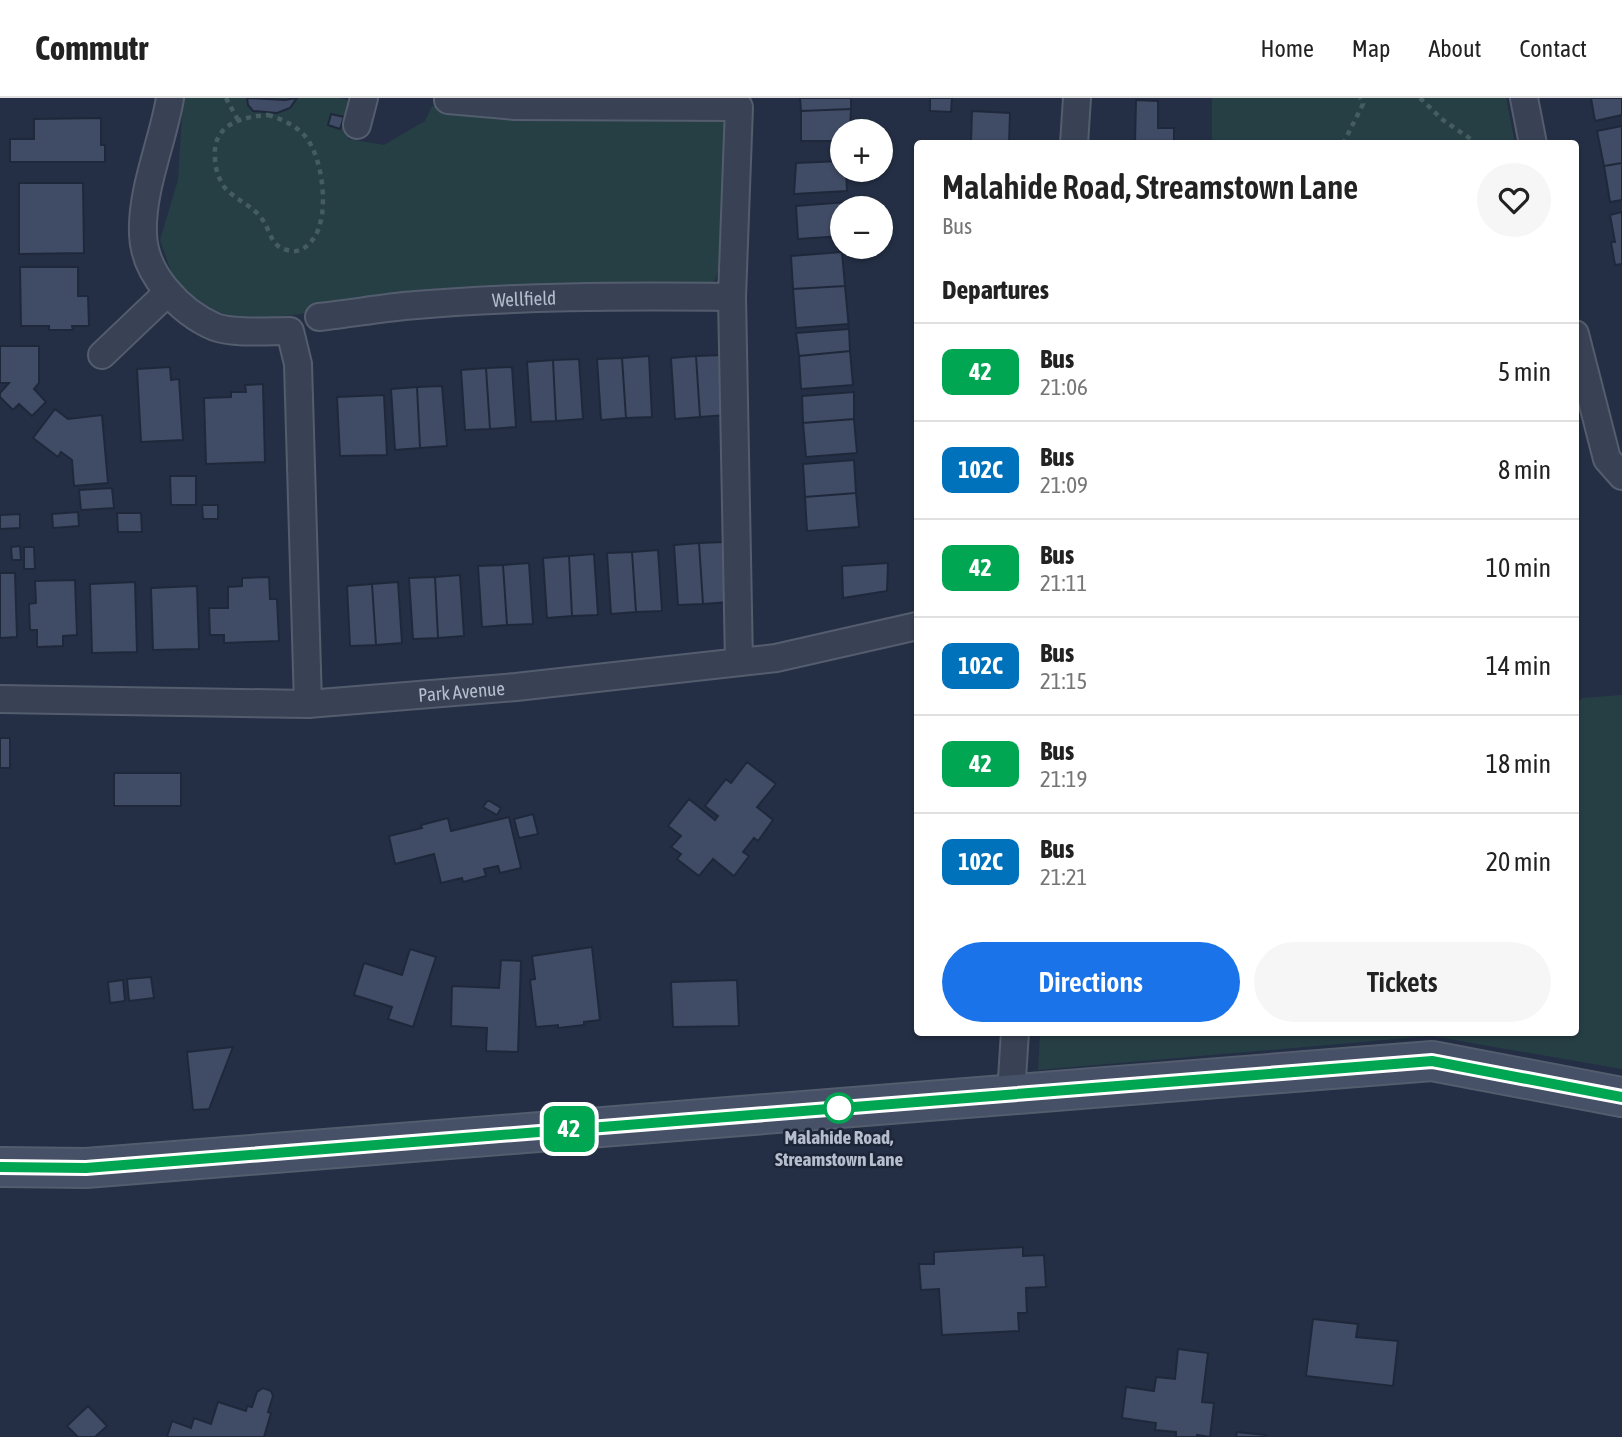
<!DOCTYPE html>
<html lang="en">
<head>
<meta charset="utf-8">
<style>
	:root { --surface:#fff; --page:#f6f6f6; --text:#222; --muted:#767676; --line:#e0e0e0; --accent:#1a73e8 }
	body { margin:0; font-family:"Asap Condensed",sans-serif; background:var(--page); color:var(--text); height:100vh; display:flex; flex-direction:column; font-size:26px; white-space:nowrap }
	* { box-sizing:border-box; margin:0 }
	p { font-size:23px; color:var(--muted) }
	.icon { flex:none; width:38px; height:38px; fill:none; stroke:currentColor; stroke-width:2; stroke-linecap:round; stroke-linejoin:round }
	.map { position:relative; flex:1; overflow:hidden }
	.side { position:absolute; left:914px; top:42px; width:665px; height:896px; display:flex; flex-direction:column; background:var(--surface); border-radius:7px; box-shadow:0 2px 5px #0004 }
	.side>* { flex:none }
	.badge { padding:0 14px; border-radius:10px; font-size:24px; line-height:46px }
	.fabs { position:absolute; left:830px; top:21px; display:grid; gap:14px }
	.fabs a { display:grid; place-items:center; width:63px; height:63px; border-radius:50%; background:var(--surface); box-shadow:0 2px 5px #0004; font-size:35px }
	.map>.badge { position:absolute; translate:-50% -50%; box-shadow:0 0 0 4px #fff }
	h2 { padding:0 28px; font-size:26px; line-height:63px }
	.round { display:grid; place-items:center; flex:none; width:74px; height:74px; border-radius:37px; background:var(--page) }
	.summary { display:flex; align-items:center; justify-content:space-between; height:119px; padding:0 28px }
	h1 { font-size:33px; font-weight:600; line-height:52px }
	.action { display:flex; gap:14px; margin-top:auto; padding:14px 28px }
	.action a { flex:1; height:80px; border-radius:42px; background:var(--accent); color:#fff; font-size:28px; font-weight:600; line-height:80px; text-align:center }
	.action a+a { background:var(--page); color:var(--text) }
	ul { padding:0; list-style:none }
	li { display:flex; align-items:center; gap:21px; height:98px; padding:0 28px; border-top:2px solid var(--line) }
	li div { flex:1 }
	li b { display:block; font-size:26px }
	li em { font-style:normal }
	li .badge { min-width:77px; font-weight:700; text-align:center }
	header { display:flex; align-items:center; gap:42px; box-sizing:border-box; height:98px; padding:0 35px; background:var(--surface); border-bottom:2px solid var(--line) }
	header strong { font-size:33px }
	nav { display:flex; gap:38px; margin-inline-start:auto; font-size:24px }
	.map>svg:first-child { display:block }
	.green { fill:#263f45 }
	.building { fill:#404c65; stroke:#1f283b; stroke-width:2 }
	.lines { fill:none; stroke-linecap:round; stroke-linejoin:round }
	.street-casing { stroke:#545d6e; stroke-width:30 }
	.secondary-casing { stroke:#545d6e; stroke-width:42 }
	.path { stroke:#455c61; stroke-width:4.5; stroke-dasharray:5 5; stroke-linecap:butt }
	.street { stroke:#394254; stroke-width:26 }
	.secondary { stroke:#465067; stroke-width:38 }
	.line-casing { stroke:#fff; stroke-width:16 }
	.line { stroke:#00a651; stroke-width:10 }
	.stop-dot { fill:#fff; stroke:#00a651; stroke-width:3.5 }
	.labels { text-anchor:middle; stroke-width:5; stroke-linejoin:round; paint-order:stroke }
	.street-label { font-size:19px; fill:#b6bdcd; stroke:#1d2639 }
	.stop-label { font-size:19px; font-weight:bold; fill:#b6bdcd; stroke:#1d2639 }
</style>
</head>
<body>
<header>
<strong>Commutr</strong>
<nav><a>Home</a><a>Map</a><a>About</a><a>Contact</a></nav>
</header>
<div class="map">
<svg width="1622" height="1339" viewBox="0 0 1622 1339">
	<rect width="100%" height="100%" fill="#242f45"/>
	<path class="green" d="M 183,0 L 339,0 L 352,3 L 348,41 L 384,47 L 425,23 L 432,8 L 533,18 L 712,9 L 732,32 L 721,166 L 711,192 L 432,200 L 276,219 L 240,219 L 210,213 L 177,190 L 160,142 L 178,82 Z
		M 1212,0 L 1506,0 L 1515,45 L 1212,45 Z
		M 1622,597 L 1622,971 L 1431,938 L 1038,972 L 1040,935 L 1575,934 L 1575,605 L 1583,600 Z"/>
	<path class="building" d="M 247,0 L 285,2 L 297,0 L 290,10 L 277,15 L 253,13 L 248,7 Z
		M 800,0 L 851,0 L 851,11 L 801,13 Z
		M 930,0 L 952,0 L 951,14 L 930,13 Z
		M 1591,0 L 1622,0 L 1622,17 L 1595,23 Z
		M 1136,2 L 1158,3 L 1158,30 L 1174,30 L 1174,46 L 1135,46 Z
		M 851,11 L 850,33 L 842,33 L 842,43 L 801,43 L 801,13 Z
		M 972,13 L 1010,15 L 1009,46 L 964,46 L 971,45 Z
		M 331,16 L 344,19 L 340,31 L 328,27 Z
		M 101,20 L 101,47 L 105,47 L 105,64 L 10,64 L 10,41 L 34,41 L 34,21 Z
		M 1622,28 L 1622,65 L 1604,68 L 1597,33 Z
		M 842,63 L 842,72 L 846,72 L 847,93 L 794,96 L 796,65 Z
		M 1622,65 L 1622,102 L 1610,104 L 1604,68 Z
		M 19,85 L 83,85 L 84,155 L 19,156 Z
		M 847,104 L 848,110 L 842,110 L 842,138 L 798,141 L 796,108 Z
		M 1622,114 L 1622,166 L 1615,167 L 1611,144 L 1615,144 L 1610,117 Z
		M 842,154 L 845,188 L 793,191 L 791,158 Z
		M 20,169 L 78,169 L 78,198 L 88,198 L 89,228 L 72,228 L 73,232 L 49,232 L 49,228 L 21,228 Z
		M 845,188 L 849,231 L 848,226 L 796,230 L 793,191 Z
		M 849,231 L 850,253 L 799,258 L 796,235 Z
		M 0,248 L 39,248 L 39,285 L 34,291 L 46,304 L 32,318 L 19,306 L 13,312 L 0,299 L 0,295 L 9,285 L 0,285 Z
		M 850,253 L 853,287 L 801,291 L 799,258 Z
		M 722,257 L 726,317 L 700,319 L 696,258 Z
		M 649,258 L 652,319 L 626,320 L 622,260 Z
		M 696,258 L 700,319 L 675,321 L 671,260 Z
		M 622,260 L 626,320 L 601,322 L 597,261 Z
		M 579,261 L 583,321 L 556,323 L 553,262 Z
		M 553,262 L 556,323 L 531,324 L 527,264 Z
		M 170,269 L 171,282 L 179,281 L 183,342 L 141,344 L 137,271 Z
		M 512,269 L 516,329 L 490,331 L 486,270 Z
		M 486,270 L 490,331 L 465,332 L 461,272 Z
		M 263,286 L 265,364 L 206,366 L 204,300 L 231,299 L 231,294 L 246,294 L 245,287 Z
		M 442,288 L 447,348 L 420,350 L 417,289 Z
		M 417,289 L 420,350 L 395,352 L 391,291 Z
		M 854,294 L 854,321 L 803,325 L 802,298 Z
		M 384,297 L 387,357 L 340,358 L 337,299 Z
		M 55,311 L 68,321 L 102,317 L 108,385 L 74,388 L 72,362 L 61,354 L 58,359 L 33,340 Z
		M 854,321 L 857,355 L 806,359 L 803,325 Z
		M 854,362 L 856,395 L 805,399 L 803,366 Z
		M 170,378 L 196,378 L 196,407 L 171,407 Z
		M 112,390 L 114,410 L 81,412 L 79,392 Z
		M 856,395 L 859,429 L 807,433 L 805,399 Z
		M 202,407 L 218,407 L 218,421 L 203,421 Z
		M 78,414 L 79,428 L 53,430 L 52,416 Z
		M 117,415 L 141,415 L 142,434 L 118,434 Z
		M 20,416 L 20,430 L 0,431 L 0,417 Z
		M 725,444 L 729,504 L 703,506 L 699,445 Z
		M 699,445 L 703,506 L 678,507 L 674,447 Z
		M 20,448 L 21,462 L 12,462 L 11,449 Z
		M 24,449 L 34,449 L 35,471 L 24,471 Z
		M 658,452 L 662,513 L 636,514 L 632,454 Z
		M 632,454 L 636,514 L 611,516 L 607,455 Z
		M 594,456 L 598,517 L 572,518 L 569,458 Z
		M 569,458 L 572,518 L 547,520 L 543,460 Z
		M 529,465 L 533,526 L 507,527 L 503,467 Z
		M 888,465 L 887,493 L 843,500 L 842,468 Z
		M 503,467 L 507,527 L 482,529 L 478,468 Z
		M 0,475 L 15,475 L 17,539 L 0,540 Z
		M 460,477 L 464,538 L 438,540 L 435,479 Z
		M 269,479 L 270,501 L 277,501 L 279,543 L 224,545 L 224,537 L 210,537 L 209,510 L 228,510 L 228,489 L 242,488 L 242,480 Z
		M 435,479 L 438,540 L 413,541 L 409,480 Z
		M 75,482 L 77,537 L 63,538 L 63,548 L 37,549 L 37,532 L 30,532 L 29,506 L 36,505 L 35,483 Z
		M 135,484 L 137,554 L 92,555 L 90,486 Z
		M 398,484 L 402,545 L 376,547 L 372,486 Z
		M 372,486 L 376,547 L 350,548 L 347,488 Z
		M 197,488 L 199,551 L 153,552 L 151,490 Z
		M 0,640 L 10,640 L 10,670 L 0,670 Z
		M 747,664 L 776,686 L 757,709 L 773,722 L 758,743 L 754,740 L 743,754 L 749,758 L 734,778 L 713,761 L 699,778 L 677,761 L 681,756 L 671,749 L 681,738 L 668,728 L 689,701 L 715,722 L 718,718 L 705,708 L 726,681 L 731,685 Z
		M 114,675 L 181,675 L 181,708 L 114,708 Z
		M 488,702 L 501,710 L 497,717 L 483,709 Z
		M 533,716 L 538,736 L 519,740 L 514,721 Z
		M 509,719 L 521,770 L 500,775 L 498,768 L 484,771 L 486,778 L 463,784 L 462,780 L 441,785 L 434,756 L 395,766 L 389,738 L 422,730 L 421,727 L 448,720 L 451,733 Z
		M 592,849 L 600,922 L 584,924 L 584,927 L 558,930 L 558,927 L 536,929 L 530,882 L 535,881 L 532,858 Z
		M 410,851 L 436,859 L 413,929 L 388,921 L 392,909 L 354,897 L 364,865 L 402,877 Z
		M 501,862 L 521,863 L 518,954 L 486,953 L 487,930 L 451,928 L 452,888 L 499,890 Z
		M 151,879 L 154,900 L 129,903 L 127,881 Z
		M 123,882 L 125,903 L 110,905 L 108,884 Z
		M 737,882 L 739,928 L 673,929 L 671,884 Z
		M 233,949 L 209,1011 L 193,1012 L 187,954 Z
		M 1023,1149 L 1023,1158 L 1044,1157 L 1046,1189 L 1026,1190 L 1027,1215 L 1018,1215 L 1019,1233 L 942,1237 L 939,1191 L 921,1192 L 919,1166 L 934,1166 L 934,1154 Z
		M 1313,1221 L 1358,1226 L 1356,1239 L 1398,1243 L 1393,1288 L 1306,1278 Z
		M 1178,1251 L 1208,1255 L 1202,1304 L 1214,1305 L 1210,1339 L 1197,1337 L 1197,1339 L 1176,1339 L 1176,1334 L 1155,1332 L 1156,1325 L 1122,1320 L 1126,1289 L 1154,1293 L 1156,1279 L 1175,1281 Z
		M 263,1290 L 271,1293 L 273,1298 L 268,1314 L 271,1315 L 264,1339 L 167,1339 L 172,1323 L 191,1330 L 194,1320 L 211,1326 L 218,1304 L 246,1313 L 247,1308 L 252,1309 L 257,1294 Z
		M 88,1308 L 107,1328 L 95,1339 L 78,1339 L 67,1328 Z
		M 1237,1334 L 1266,1337 L 1265,1339 L 1236,1339 Z"/>
	<g class="lines">
		<defs>
			<g id="street">
				<path d="M 170,0 C 163,43 141,92 143,136 C 144,176 180,214 215,229 C 234,236 269,233 290,233 L 298,266 L 308,606"/>
				<path d="M 1524,0 L 1533,46"/>
				<path d="M 357,27 L 364,0"/>
				<path d="M 1074,46 L 1077,0"/>
				<path d="M 732,199 L 739,564"/>
				<path id="s1" d="M 319,219 C 347,216 376,211 404,208 C 513,198 623,198 732,199 L 739,9 L 515,8 L 448,2"/>
				<path d="M 1575,236 L 1607,361 L 1622,378"/>
				<path d="M 102,257 L 167,195"/>
				<path id="s2" d="M 0,601 L 308,606 L 516,589 L 776,560 L 917,528"/>
				<path d="M 1011,996 L 1015,934"/>
			</g>
			<path id="secondary" d="M 0,1069 L 86,1070 L 1432,963 L 1622,999"/>
		</defs>
		<use href="#street" class="street-casing"/>
		<use href="#secondary" class="secondary-casing"/>
		<path class="path" d="M 226,0 L 238,22
			M 1420,0 L 1443,22 L 1478,46
			M 268,17 C 282,21 295,27 305,38 C 323,59 330,116 314,140 C 307,149 300,156 287,152 C 270,148 271,133 262,121 C 253,108 236,102 225,90 C 219,82 215,70 215,60 C 212,27 240,19 268,17 Z
			M 1343,46 L 1363,6 L 1360,0"/>
		<use href="#street" class="street"/>
		<use href="#secondary" class="secondary"/>
	</g>
	<g class="lines">
		<defs>
			<path id="line" d="M 0,1069 L 86,1070 L 1432,963 L 1622,999"/>
		</defs>
		<use href="#line" class="line-casing"/>
		<use href="#line" class="line"/>
	</g>
	<circle class="stop-dot" cx="839" cy="1010" r="14"/>
	<g class="labels">
		<g class="street-label">
			<text dy="7" stroke="none"><textPath href="#s1" startOffset="206">Wellfield</textPath></text>
			<text dy="7" stroke="none"><textPath href="#s2" startOffset="462">Park Avenue</textPath></text>
		</g>
		<g class="stop-label">
			<text x="839" y="1046">Malahide Road,<tspan x="839" dy="22">Streamstown Lane</tspan></text>
		</g>
	</g>
</svg>
<div class="fabs">
<a>+</a>
<a>−</a>
</div>
<b class="badge" style="left:569px;top:1031px;background:#00a651;color:#fff">42</b>
<section class="side">
<div class="summary"><div><h1>Malahide Road, Streamstown Lane</h1><p>Bus</p></div><a class="round"><svg class="icon" aria-label="heart" viewBox="0 0 24 24"><path d="M12 20l-8-8c-3-5 5-10 8-4 3-6 11-1 8 4z"/></svg></a></div>
<h2>Departures</h2>
<ul>
<li><span class="badge" style="background:#00a651;color:#fff">42</span><div><b>Bus</b><p>21:06</p></div><em>5 min</em></li>
<li><span class="badge" style="background:#0072bc;color:#fff">102C</span><div><b>Bus</b><p>21:09</p></div><em>8 min</em></li>
<li><span class="badge" style="background:#00a651;color:#fff">42</span><div><b>Bus</b><p>21:11</p></div><em>10 min</em></li>
<li><span class="badge" style="background:#0072bc;color:#fff">102C</span><div><b>Bus</b><p>21:15</p></div><em>14 min</em></li>
<li><span class="badge" style="background:#00a651;color:#fff">42</span><div><b>Bus</b><p>21:19</p></div><em>18 min</em></li>
<li><span class="badge" style="background:#0072bc;color:#fff">102C</span><div><b>Bus</b><p>21:21</p></div><em>20 min</em></li>
</ul>
<div class="action"><a>Directions</a><a>Tickets</a></div>
</section>
</div>
</body>
</html>
